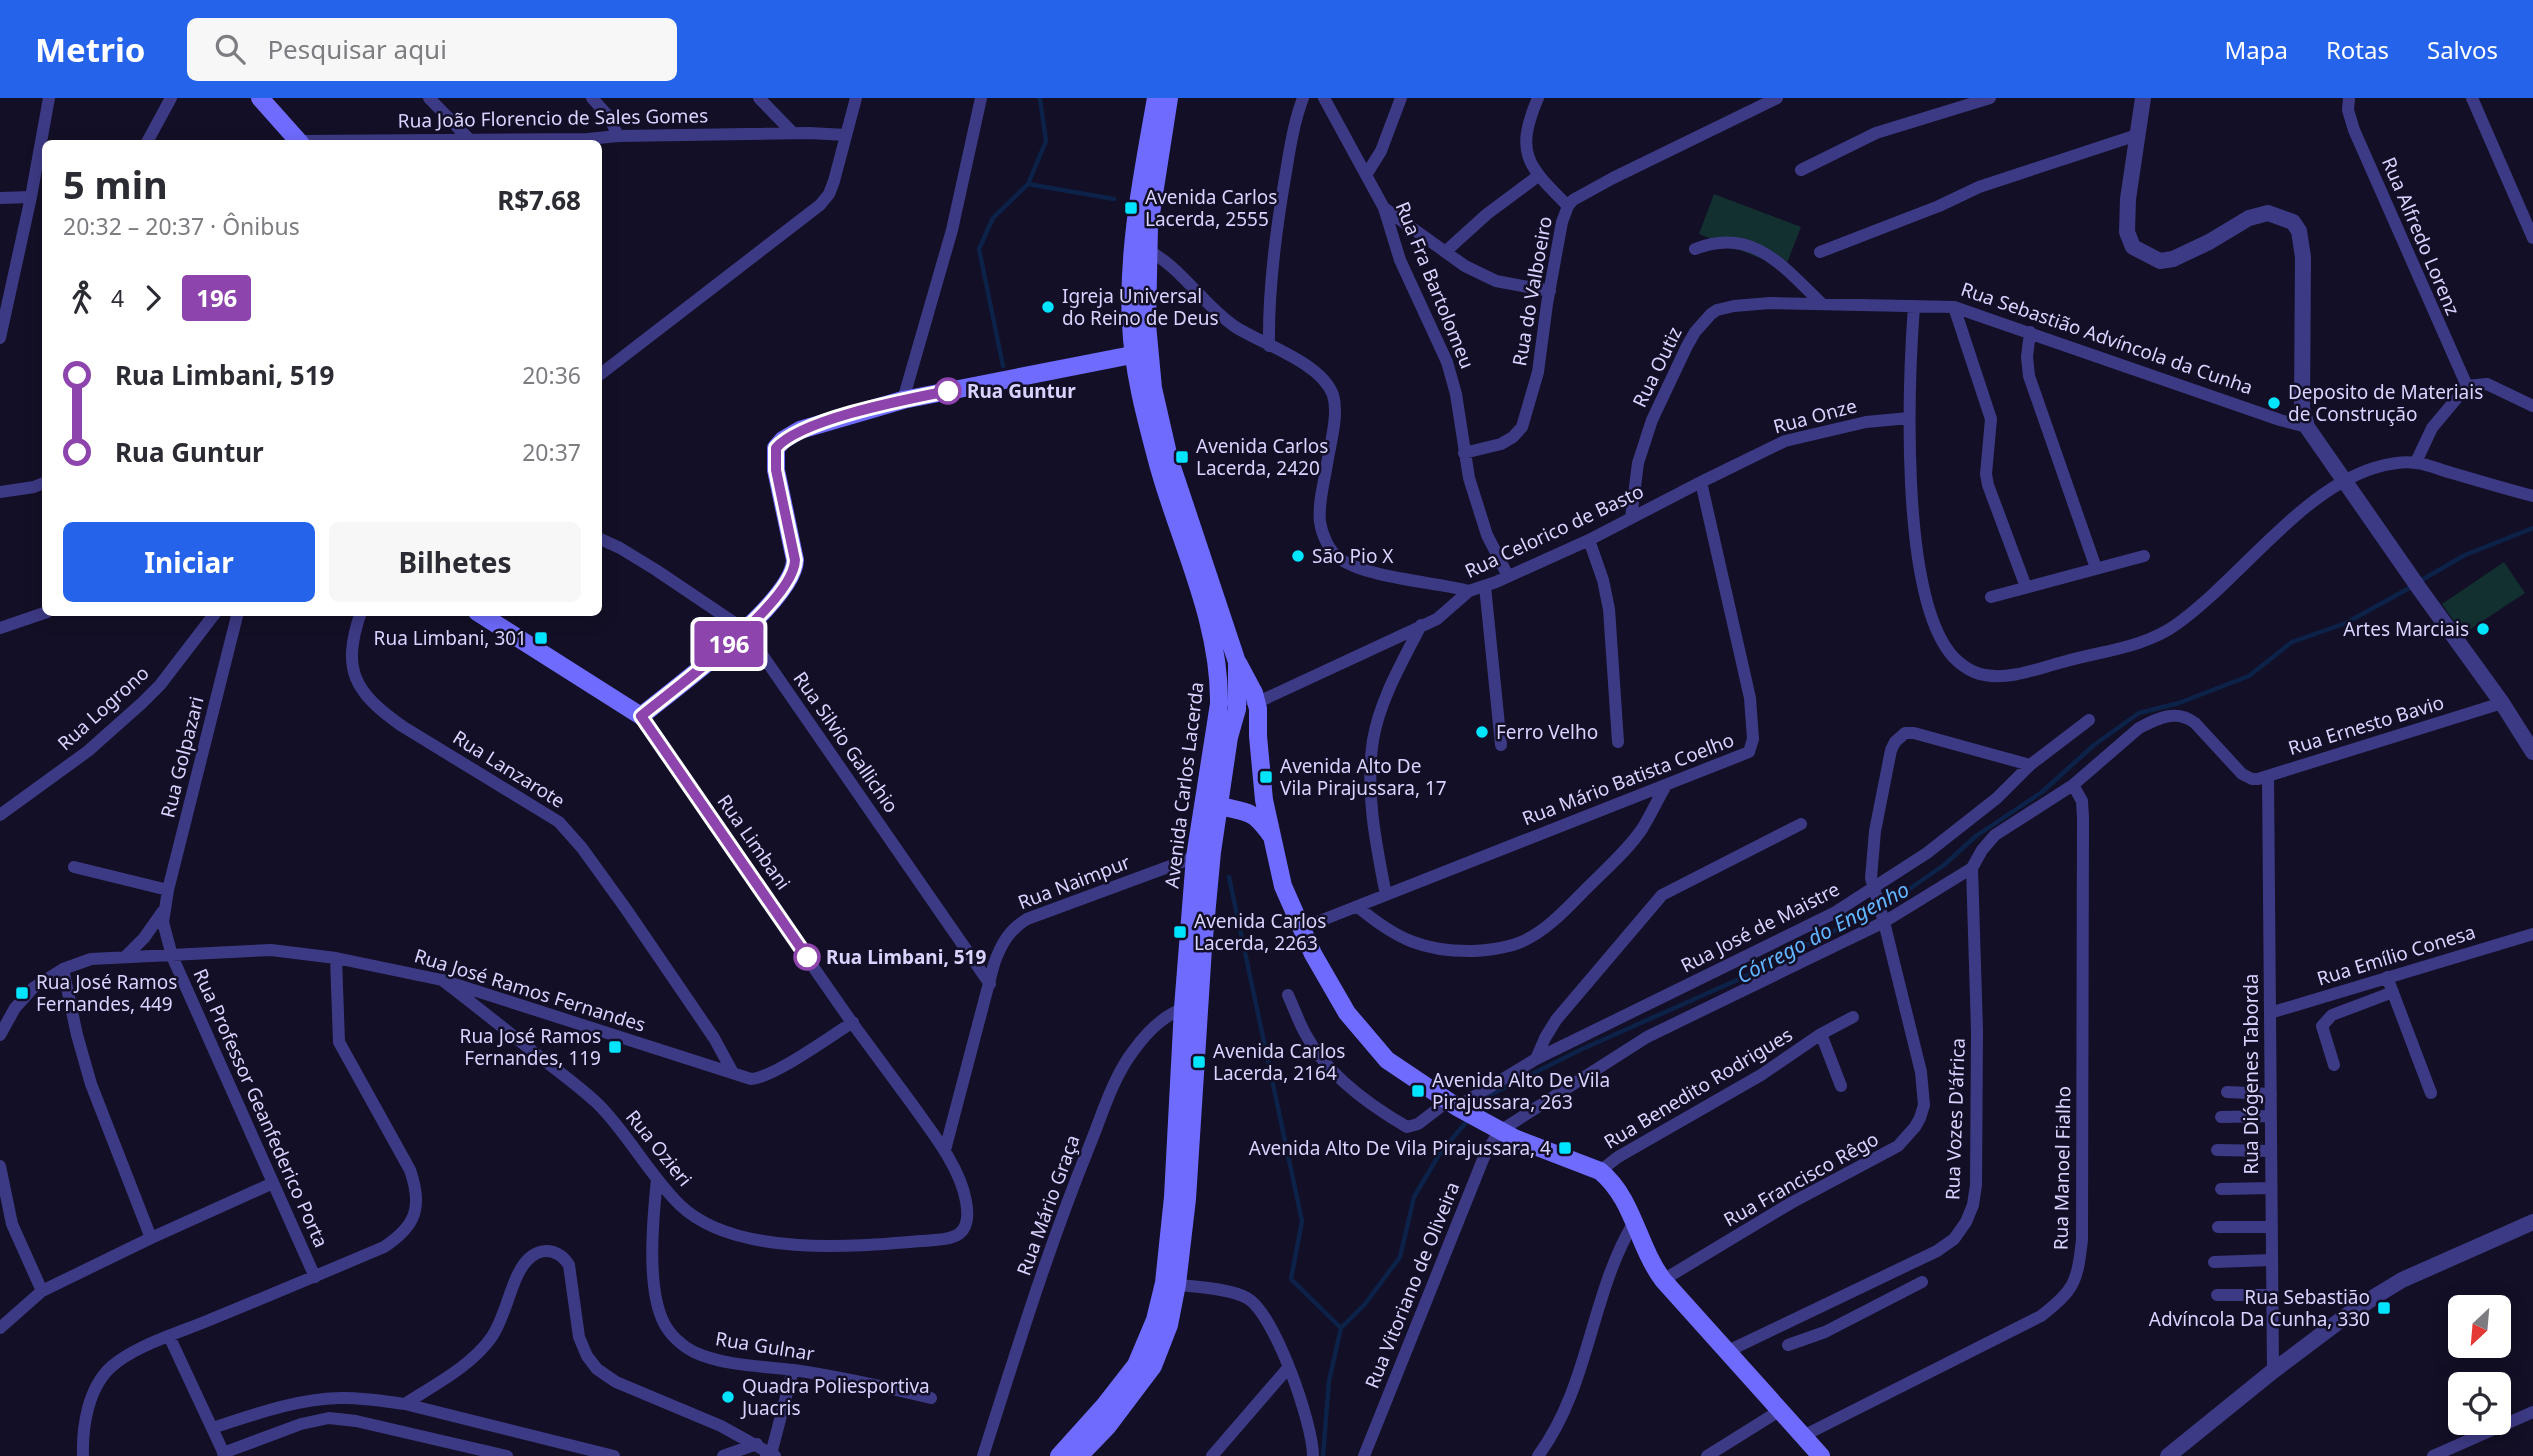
<!DOCTYPE html>
<html lang="pt">
<head>
<meta charset="utf-8">
<style>
	:root { --surface:#fff; --page:#f7f7f7; --text:#2b2b33; --muted:#7c7c81; --accent:#2563eb }
	body { margin:0; font-family:"Noto Sans",sans-serif; background:var(--page); color:var(--text); height:100vh; display:flex; flex-direction:column; font-size:26px; white-space:nowrap }
	* { box-sizing:border-box; margin:0 }
	p { font-size:23px; color:var(--muted) }
	.icon { flex:none; width:38px; height:38px; fill:none; stroke:currentColor; stroke-width:2; stroke-linecap:round; stroke-linejoin:round }
	.map { position:relative; flex:1; overflow:hidden }
	.side { position:absolute; left:42px; top:42px; width:560px; height:476px; display:flex; flex-direction:column; background:var(--surface); border-radius:10px; box-shadow:0 4px 18px #0003 }
	.side>* { flex:none }
	.badge { padding:0 14px; border-radius:5px; font-size:24px; line-height:46px }
	.needle { width:46px; rotate:206deg }
	.tools { position:absolute; left:2448px; top:1197px; display:grid; gap:14px }
	.tools a { display:grid; place-items:center; width:63px; height:63px; border-radius:10px; background:var(--surface); box-shadow:0 4px 18px #0003; font-size:35px }
	.map>.badge { position:absolute; translate:-50% -50%; box-shadow:0 0 0 4px #fff }
	.legs { display:flex; align-items:center; gap:10px; height:77px; padding:0 21px; font-size:23px }
	.legs p { margin-inline-start:auto }
	.overview { display:flex; align-items:center; justify-content:space-between; height:119px; padding:0 21px }
	h1 { font-size:38px; font-weight:700; line-height:52px }
	.action { display:flex; gap:14px; margin-top:auto; padding:14px 21px }
	.action a { flex:1; height:80px; border-radius:10px; background:var(--accent); color:#fff; font-size:28px; font-weight:700; line-height:80px; text-align:center }
	.action a+a { background:var(--page); color:var(--text) }
	ul { padding:0 21px; list-style:none }
	li { display:flex; align-items:center; gap:24px; height:77px; font-size:26px }
	li i { display:grid; place-items:center; width:10px; height:100%; margin:0 9px; background:currentColor }
	li i::after { content:''; width:18px; height:18px; margin:-9px; border:5px solid; border-radius:50%; background:var(--surface) }
	li p { margin-inline-start:auto }
	li:first-child i { background:linear-gradient(#0000 50%,currentColor 0) }
	li:last-child i { background:linear-gradient(currentColor 50%,#0000 0) }
	header { display:flex; align-items:center; gap:42px; box-sizing:border-box; height:98px; padding:0 35px; background:var(--accent); color:#fff }
	header strong { font-size:33px }
	nav { display:flex; gap:38px; margin-inline-start:auto; font-size:24px }
	.search { width:490px; height:63px; background:var(--page); display:flex; align-items:center; gap:18px; box-sizing:border-box; padding:0 24px; border-radius:10px; color:var(--muted); font-size:26px }
	.map>svg:first-child { display:block }
	.green { fill:#12302f }
	.lines { fill:none; stroke-linecap:round; stroke-linejoin:round }
	.stream { stroke:#0c2248; stroke-width:4.5 }
	.minor { stroke:#3d3a85; stroke-width:12 }
	.tertiary { stroke:#3d3a85; stroke-width:16 }
	.secondary { stroke:#6f6bff; stroke-width:18 }
	.line-1-casing { stroke:#fff; stroke-width:16 }
	.line-1 { stroke:#8e44ad; stroke-width:10 }
	.poi-dot { fill:#00e5ff; stroke:#130f26; stroke-width:2.5 }
	.stop-1-dot { fill:#fff; stroke:#8e44ad; stroke-width:3.5 }
	.labels { text-anchor:middle; stroke-width:5; stroke-linejoin:round; paint-order:stroke }
	.street-label { font-size:19px; fill:#d9d4ff; stroke:#130f26 }
	.poi-label { font-size:19px; fill:#d9d4ff; stroke:#130f26; text-anchor:start }
	.stop-label { font-size:19px; font-weight:bold; fill:#d9d4ff; stroke:#130f26; text-anchor:start }
	.water-label { font-size:21px; font-style:italic; fill:#62b6ff; stroke:#130f26 }
</style>
</head>
<body>
<header>
<strong>Metrio</strong>
<div class="search"><svg class="icon" aria-label="search" viewBox="0 0 24 24"><circle cx="10" cy="10" r="6"/><path d="M15 15l6 6"/></svg>Pesquisar aqui</div>
<nav><a>Mapa</a><a>Rotas</a><a>Salvos</a></nav>
</header>
<div class="map">
<svg width="2533" height="1358" viewBox="0 0 2533 1358">
	<rect width="100%" height="100%" fill="#130f26"/>
	<path class="green" d="M 1714,96 L 1801,129 L 1785,170 L 1699,136 Z
		M 2504,464 L 2525,495 L 2463,536 L 2442,506 Z"/>
	<g class="lines">
		<path class="stream" d="M 1028,86 L 1046,43 L 1040,1
			M 1003,268 L 979,151 L 993,120 L 1028,86 L 1114,101
			M 2420,483 L 2465,457 L 2533,430
			M 1229,779 L 1302,1123 L 1291,1181 L 1341,1230
			M 1476,1013 L 1488,998 L 1580,952 L 1744,879 L 1889,805 L 1944,767 L 1976,738 L 2042,694 L 2094,647 L 2139,615 L 2179,605 L 2249,578 L 2292,544 L 2346,525 L 2413,488
			M 1323,1358 L 1329,1283 L 1341,1230 L 1365,1206 L 1400,1159 L 1414,1099 L 1440,1055 L 1468,1022"/>
		<path class="minor" d="M 429,0 L 468,40
			M 592,0 L 609,19 L 618,38
			M 759,0 L 793,35
			M 1324,0 L 1384,110 L 1400,162 L 1447,264 L 1456,296 L 1469,380 L 1487,437 L 1508,478
			M 1538,0 C 1514,56 1528,68 1568,108
			M 2349,0 L 2348,12 L 2354,32 L 2467,288
			M 2472,0 L 2533,140
			M 301,43 L 588,41 L 618,38 L 809,35 L 846,37
			M 146,46 L 171,0
			M 1801,72 L 1876,35 L 1990,0
			M 1366,77 L 1381,53 L 1401,0
			M 0,100 L 31,99
			M 1384,110 L 1465,168 L 1496,183 L 1550,193
			M 1145,151 C 1180,167 1202,206 1234,228 C 1261,246 1321,264 1333,297 C 1339,317 1330,346 1327,366 C 1324,385 1318,405 1320,424 C 1322,437 1329,453 1340,461 C 1368,480 1434,484 1469,493
			M 1695,151 C 1754,128 1784,170 1822,206
			M 1445,154 L 1487,116 L 1538,78
			M 1820,154 L 1939,108 L 1979,89 L 2137,37
			M 1914,208 C 1908,289 1901,484 1947,551 C 1955,563 1970,575 1985,577 C 2010,582 2039,570 2063,564 C 2101,553 2144,550 2177,526 C 2240,481 2300,393 2374,370 C 2386,366 2404,363 2416,365 C 2428,366 2440,372 2452,375 C 2479,383 2506,391 2533,398
			M 1954,209 L 1991,321 L 1986,376 L 1988,387 L 2026,489
			M 2030,234 L 2027,259 L 2029,278 L 2096,470
			M 0,240 L 31,99 L 49,0
			M 1269,248 C 1268,190 1276,131 1286,74 C 1290,49 1294,24 1303,0
			M 598,278 L 820,107 L 829,96 L 834,83 L 856,0
			M 903,302 L 952,132 L 981,0
			M 1464,355 L 1501,346 L 1513,339 L 1522,329 L 1538,274 L 1547,206 L 1562,124 L 1568,108 L 1573,102 L 1613,80 L 1777,0
			M 2416,364 L 2432,330 L 2467,288 L 2487,286 L 2533,308
			M 0,394 L 34,389 L 46,384
			M 1631,420 L 1638,365 L 1652,322 L 1687,248 L 1695,234 L 1711,216 L 1717,212 L 1734,208 L 1770,205 L 1954,209 L 2280,322 L 2307,329
			M 598,440 L 620,450 L 656,472 L 745,532 L 990,886
			M 1589,442 L 1603,482 L 1609,511 L 1618,644
			M 1485,488 L 1501,647
			M 1991,499 L 2144,458
			M 238,514 L 168,792 L 163,824 L 172,858 L 315,1179
			M 361,514 C 341,572 354,594 402,628 L 559,724 L 582,750 L 626,811 L 714,940 L 732,973
			M 0,530 L 47,514
			M 1251,603 L 1256,605 L 1437,521 L 1469,493 L 1496,484 L 1589,442 L 1697,386 L 1785,343 L 1866,324 L 1909,320
			M 2268,678 L 2273,1273
			M 0,717 L 88,653 L 142,605 L 160,587 L 216,514
			M 74,769 L 168,792
			M 1386,797 C 1376,747 1365,693 1373,642 C 1380,601 1403,563 1421,527
			M 1358,809 C 1396,841 1424,854 1474,853 C 1490,852 1507,850 1521,844 C 1547,833 1568,809 1587,790 C 1606,771 1627,753 1642,731 C 1650,718 1657,703 1665,689
			M 1302,830 L 1749,654 L 1753,641 L 1750,600 L 1701,384
			M 126,858 L 144,840 L 163,813
			M 63,871 L 77,937 L 91,986 L 151,1140
			M 2387,879 L 2431,995
			M 442,882 C 475,907 507,933 540,959 C 559,974 580,989 598,1006 C 629,1037 649,1077 680,1107 C 734,1159 852,1149 921,1143 C 951,1141 973,1142 966,1103 C 960,1069 932,1034 912,1006 C 892,979 873,953 853,926 C 781,824 712,720 641,618
			M 1288,897 C 1294,910 1299,925 1306,937 C 1327,977 1369,1007 1407,1029 L 1418,1026 L 1448,1003
			M 2270,915 L 2533,836
			M 1821,936 L 1841,988
			M 0,937 L 15,910 L 33,890 L 63,871 L 91,861 L 271,852 L 336,860 L 442,882 L 751,981 C 773,980 831,938 853,924
			M 1536,961 L 1545,940 L 1556,922 L 1662,797 L 1801,726
			M 2334,967 L 2322,928 L 2332,917 L 2393,894
			M 2227,994 L 2271,996
			M 1457,1009 L 1536,961 L 1834,815 L 1927,755 L 1997,700 L 2030,667 L 2089,622
			M 2221,1019 L 2271,1018
			M 945,1052 L 994,866 C 1001,846 1009,832 1027,821 L 1195,759 L 1200,759
			M 2217,1052 L 2271,1053
			M 0,1068 L 12,1126 L 42,1193
			M 1600,1073 L 1618,1059 L 1761,977 L 1821,936 L 1853,919
			M 657,1081 C 653,1120 646,1190 664,1225 C 670,1237 682,1248 694,1254 C 724,1268 762,1268 794,1272 C 841,1279 886,1289 931,1300
			M 2221,1091 L 2271,1090
			M 2218,1129 L 2272,1129
			M 2214,1164 L 2272,1162
			M 1663,1182 L 1791,1105 L 1898,1048 L 1915,1029 L 1920,1020 L 1924,1007 L 1921,974 L 1884,824 L 1871,780 L 1875,733 L 1891,652 L 1895,644 L 1905,635 L 1914,635 L 2030,667
			M 1172,1186 C 1192,1189 1229,1190 1247,1200 C 1275,1216 1313,1326 1313,1358
			M 2217,1197 L 2272,1197
			M 0,1230 L 42,1193 L 151,1140 L 273,1085
			M 169,1238 L 225,1358
			M 1788,1247 L 1825,1234 L 1922,1184
			M 1728,1253 L 1937,1153 L 1954,1141 L 1966,1124 L 1973,1107 L 1976,1087 L 1977,933 L 1972,770
			M 405,1306 C 434,1287 470,1269 491,1240 C 508,1217 511,1173 532,1158 C 546,1148 561,1154 569,1167 L 579,1239 L 587,1258 L 597,1271 L 616,1284 L 721,1328 L 775,1358
			M 212,1330 C 253,1317 296,1301 339,1300 C 361,1299 383,1303 405,1306 L 614,1358
			M 1803,1338 L 2041,1218 C 2075,1191 2077,1185 2082,1142 L 2083,720 L 2082,703 L 2073,687
			M 223,1355 L 301,1326 L 329,1320 L 356,1323 L 507,1358
			M 83,1358 C 82,1329 88,1290 111,1269 C 134,1248 178,1235 207,1223 C 266,1199 325,1174 384,1149 C 416,1128 423,1109 410,1072 L 339,944 L 336,860
			M 723,1358 L 757,1346
			M 766,1358 L 771,1356 L 793,1272
			M 983,1358 C 1016,1254 1048,1150 1089,1049 C 1102,1017 1113,979 1134,952 C 1147,934 1165,916 1187,909
			M 1212,1358 L 1288,1270
			M 1364,1358 L 1486,1054 L 1500,1033 L 1647,939 L 1884,824 L 1972,770 L 1982,752 L 1995,737 L 2073,687 L 2139,630 C 2158,620 2176,611 2195,625 L 2242,676 L 2252,681 L 2258,681 L 2502,605
			M 1538,1358 C 1590,1288 1590,1197 1634,1124
			M 1707,1358 L 1779,1313
			M 2433,1358 L 2533,1314"/>
		<path class="tertiary" d="M 2143,0 L 2128,101 L 2127,134 L 2133,149 L 2160,163 L 2173,161 L 2209,144 L 2249,120 L 2268,115 L 2293,124 L 2299,133 L 2303,159 L 2302,310 L 2307,329 L 2421,493 L 2502,605 L 2533,654
			M 2168,1358 L 2273,1273 L 2346,1218 L 2379,1196 L 2402,1182 L 2533,1124"/>
		<path class="secondary" d="M 260,0 L 301,46
			M 477,514 L 641,618 C 675,590 794,504 795,462 L 776,372 L 776,350 L 783,342 L 800,332 L 903,302 L 1142,255
			M 1238,565 L 1254,595 L 1258,611 L 1258,638 L 1264,702 L 1283,788 L 1313,856 L 1347,915 L 1387,962 L 1457,1009 L 1514,1040 L 1600,1073 C 1634,1101 1637,1147 1663,1182 L 1821,1358
			M 1212,702 C 1224,712 1237,710 1250,716 C 1259,720 1264,728 1270,736
			M 1059,1358 L 1104,1308 L 1136,1267 L 1155,1222 L 1164,1185 L 1173,1099 L 1183,910 L 1195,759 L 1219,606 C 1220,522 1180,446 1158,366 C 1146,321 1133,274 1131,226 C 1127,151 1143,74 1156,0
			M 1079,1358 L 1107,1329 L 1153,1268 L 1169,1227 L 1177,1186 L 1187,1101 L 1203,850 L 1212,754 L 1229,639 L 1237,611 L 1237,564 L 1169,360 L 1153,290 L 1147,226 L 1149,128 L 1169,0"/>
	</g>
	<g class="lines">
		<defs>
			<path id="line-1" d="M 807,859 L 641,618 C 675,590 794,504 795,462 L 776,372 L 776,350 C 801,321 908,301 948,293"/>
		</defs>
		<use href="#line-1" class="line-1-casing"/>
		<use href="#line-1" class="line-1"/>
	</g>
	<g class="poi-dot">
		<rect x="1124" y="103" width="14" height="14" rx="3.5"/>
		<circle cx="1048" cy="209" r="7"/>
		<circle cx="2274" cy="305" r="7"/>
		<rect x="1175" y="352" width="14" height="14" rx="3.5"/>
		<circle cx="1298" cy="458" r="7"/>
		<circle cx="2483" cy="531" r="7"/>
		<rect x="534" y="533" width="14" height="14" rx="3.5"/>
		<circle cx="1482" cy="634" r="7"/>
		<rect x="1259" y="672" width="14" height="14" rx="3.5"/>
		<rect x="1173" y="827" width="14" height="14" rx="3.5"/>
		<rect x="15" y="888" width="14" height="14" rx="3.5"/>
		<rect x="608" y="942" width="14" height="14" rx="3.5"/>
		<rect x="1192" y="957" width="14" height="14" rx="3.5"/>
		<rect x="1411" y="986" width="14" height="14" rx="3.5"/>
		<rect x="1558" y="1043" width="14" height="14" rx="3.5"/>
		<rect x="2377" y="1203" width="14" height="14" rx="3.5"/>
		<circle cx="728" cy="1299" r="7"/>
	</g>
	<g class="stop-1-dot">
		<circle cx="948" cy="293" r="12"/>
		<circle cx="807" cy="859" r="12"/>
	</g>
	<g class="labels">
		<g class="street-label">
			<text transform="translate(553 20) rotate(-1)" y="7">Rua João Florencio de Sales Gomes</text>
			<text transform="translate(2421 138) rotate(67)" y="7">Rua Alfredo Lorenz</text>
			<text transform="translate(1435 187) rotate(68)" y="7">Rua Fra Bartolomeu</text>
			<text transform="translate(1532 193) rotate(-80)" y="7">Rua do Valboeiro</text>
			<text transform="translate(2107 240) rotate(19)" y="7">Rua Sebastião Advíncola da Cunha</text>
			<text transform="translate(1657 269) rotate(-64)" y="7">Rua Outiz</text>
			<text transform="translate(1815 318) rotate(-15)" y="7">Rua Onze</text>
			<text transform="translate(1554 433) rotate(-25)" y="7">Rua Celorico de Basto</text>
			<text transform="translate(103 610) rotate(-42)" y="7">Rua Logrono</text>
			<text transform="translate(2366 627) rotate(-17)" y="7">Rua Ernesto Bavio</text>
			<text transform="translate(846 644) rotate(55)" y="7">Rua Silvio Gallichio</text>
			<text transform="translate(182 659) rotate(-76)" y="7">Rua Golpazari</text>
			<text transform="translate(509 671) rotate(32)" y="7">Rua Lanzarote</text>
			<text transform="translate(1628 681) rotate(-21)" y="7">Rua Mário Batista Coelho</text>
			<text transform="translate(1184 687) rotate(-83)" y="7">Avenida Carlos Lacerda</text>
			<text transform="translate(754 744) rotate(55)" y="7">Rua Limbani</text>
			<text transform="translate(1074 784) rotate(-21)" y="7">Rua Naimpur</text>
			<text transform="translate(1760 829) rotate(-27)" y="7">Rua José de Maistre</text>
			<text transform="translate(2396 857) rotate(-17)" y="7">Rua Emílio Conesa</text>
			<text transform="translate(530 892) rotate(17)" y="7">Rua José Ramos Fernandes</text>
			<text transform="translate(2251 976) rotate(-90)" y="7">Rua Diógenes Taborda</text>
			<text transform="translate(1698 990) rotate(-31)" y="7">Rua Benedito Rodrigues</text>
			<text transform="translate(261 1010) rotate(66)" y="7">Rua Professor Geanfederico Porta</text>
			<text transform="translate(1955 1021) rotate(-88)" y="7">Rua Vozes D'áfrica</text>
			<text transform="translate(659 1050) rotate(51)" y="7">Rua Ozieri</text>
			<text transform="translate(2062 1070) rotate(-89)" y="7">Rua Manoel Fialho</text>
			<text transform="translate(1801 1081) rotate(-29)" y="7">Rua Francisco Rêgo</text>
			<text transform="translate(1048 1107) rotate(-70)" y="7">Rua Mário Graça</text>
			<text transform="translate(1412 1187) rotate(-68)" y="7">Rua Vitoriano de Oliveira</text>
			<text transform="translate(765 1248) rotate(9)" y="7">Rua Gulnar</text>
		</g>
		<g class="poi-label">
			<text x="1145" y="106">Avenida Carlos<tspan x="1145" dy="22">Lacerda, 2555</tspan></text>
			<text x="1062" y="205">Igreja Universal<tspan x="1062" dy="22">do Reino de Deus</tspan></text>
			<text x="2288" y="301">Deposito de Materiais<tspan x="2288" dy="22">de Construção</tspan></text>
			<text x="1196" y="355">Avenida Carlos<tspan x="1196" dy="22">Lacerda, 2420</tspan></text>
			<text x="1312" y="465">São Pio X</text>
			<text x="2469" y="538" text-anchor="end">Artes Marciais</text>
			<text x="527" y="547" text-anchor="end">Rua Limbani, 301</text>
			<text x="1496" y="641">Ferro Velho</text>
			<text x="1280" y="675">Avenida Alto De<tspan x="1280" dy="22">Vila Pirajussara, 17</tspan></text>
			<text x="1194" y="830">Avenida Carlos<tspan x="1194" dy="22">Lacerda, 2263</tspan></text>
			<text x="36" y="891">Rua José Ramos<tspan x="36" dy="22">Fernandes, 449</tspan></text>
			<text x="601" y="945" text-anchor="end">Rua José Ramos<tspan x="601" dy="22">Fernandes, 119</tspan></text>
			<text x="1213" y="960">Avenida Carlos<tspan x="1213" dy="22">Lacerda, 2164</tspan></text>
			<text x="1432" y="989">Avenida Alto De Vila<tspan x="1432" dy="22">Pirajussara, 263</tspan></text>
			<text x="1551" y="1057" text-anchor="end">Avenida Alto De Vila Pirajussara, 4</text>
			<text x="2370" y="1206" text-anchor="end">Rua Sebastião<tspan x="2370" dy="22">Advíncola Da Cunha, 330</tspan></text>
			<text x="742" y="1295">Quadra Poliesportiva<tspan x="742" dy="22">Juacris</tspan></text>
		</g>
		<g class="stop-label">
			<text x="967" y="300">Rua Guntur</text>
			<text x="826" y="866">Rua Limbani, 519</text>
		</g>
		<g class="water-label">
			<text transform="translate(1823 835) rotate(-28)" y="7">Córrego do Engenho</text>
		</g>
	</g>
</svg>
<div class="tools">
<a><svg class="needle" viewBox="-14 -14 28 28"><path d="M0-13l5 13h-10z" fill="#e53935"/><path d="M0 13l5-13h-10z" fill="#7c7c81"/></svg></a>
<a><svg class="icon" aria-label="locate" viewBox="0 0 24 24"><circle cx="12" cy="12" r="6"/><path d="M12 2v4M12 18v4M2 12h4M18 12h4"/></svg></a>
</div>
<b class="badge" style="left:729px;top:546px;background:#8e44ad;color:#fff">196</b>
<section class="side">
<div class="overview"><div><h1>5 min</h1><p>20:32 – 20:37 · Ônibus</p></div><b>R$7.68</b></div>
<div class="legs"><svg class="icon" aria-label="walk" viewBox="0 0 24 24"><circle cx="13" cy="4" r="2"/><path d="M13 8l-2 6 4 7M11 14l-3 7M7 12l3-4h3l4 4"/></svg>4<svg class="icon" aria-label="forward" viewBox="0 0 24 24"><path d="M9 5l7 7-7 7"/></svg><b class="badge" style="background:#8e44ad;color:#fff">196</b></div>
<ul>
<li><i style="color:#8e44ad"></i><b>Rua Limbani, 519</b><p>20:36</p></li>
<li><i style="color:#8e44ad"></i><b>Rua Guntur</b><p>20:37</p></li>
</ul>
<div class="action"><a>Iniciar</a><a>Bilhetes</a></div>
</section>
</div>
</body>
</html>
